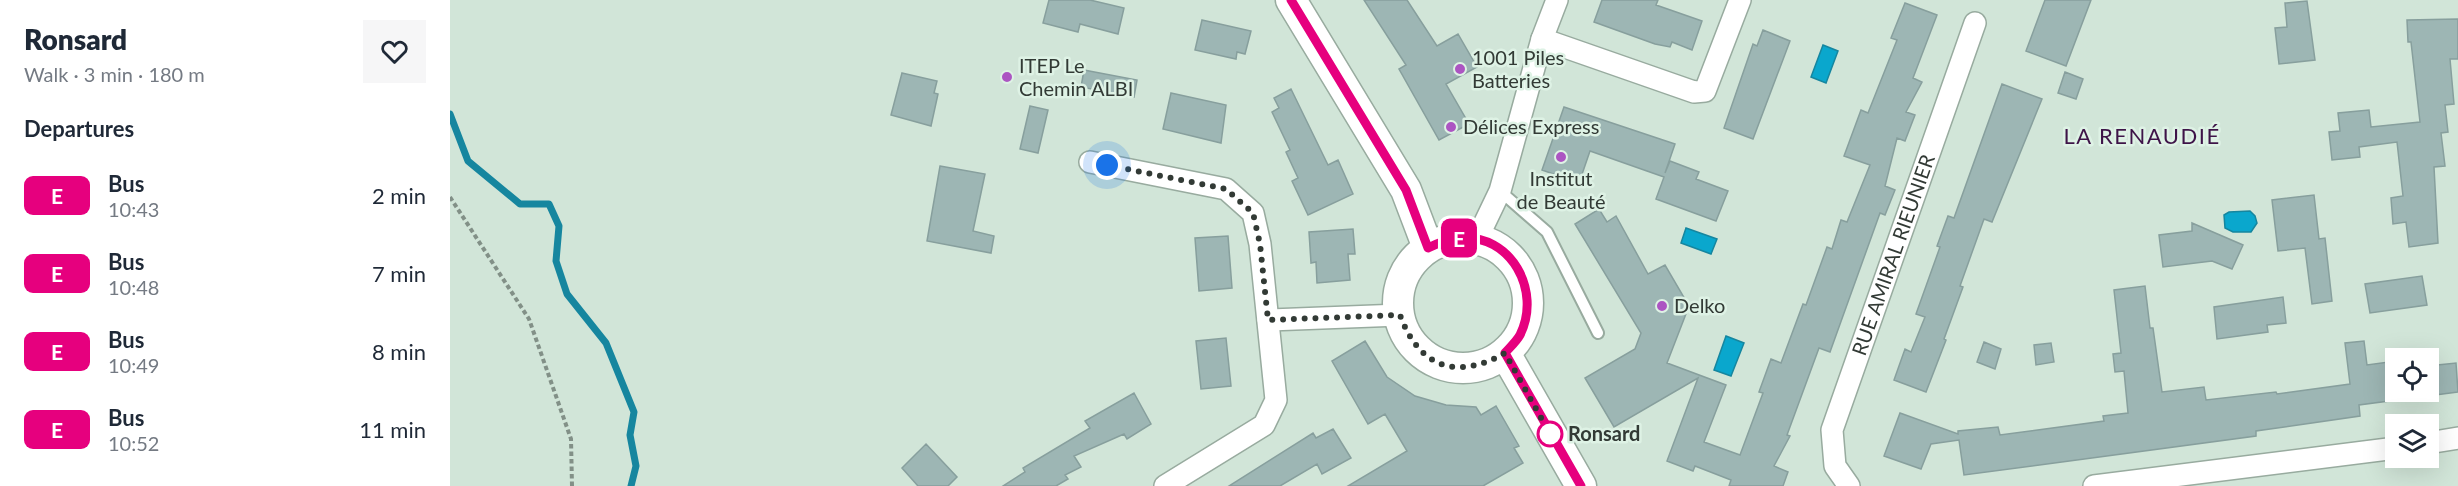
<!DOCTYPE html>
<html lang="en">
<head>
<meta charset="utf-8">
<style>
	:root { --surface:#fff; --page:#f6f6f7; --text:#1f2937; --muted:#747a83 }
	body { margin:0; font-family:Lato,sans-serif; background:var(--page); color:var(--text); height:100vh; display:flex; flex-direction:column; font-size:22px; white-space:nowrap }
	* { box-sizing:border-box; margin:0 }
	p { font-size:20px; color:var(--muted) }
	.icon { flex:none; width:33px; height:33px; fill:none; stroke:currentColor; stroke-width:2; stroke-linecap:round; stroke-linejoin:round }
	.map { position:relative; flex:1; overflow:hidden }
	.drawer { display:flex; flex-direction:column; background:var(--surface); width:450px }
	.drawer>* { flex:none }
	.badge { padding:0 12px; border-radius:9px; font-size:21px; line-height:39px }
	.tools { position:absolute; left:1935px; top:348px; display:grid; gap:12px }
	.tools a { display:grid; place-items:center; width:54px; height:54px; border-radius:0px; background:var(--surface); box-shadow:0 6px 24px #0002; font-size:30px }
	.you { position:absolute; width:30px; height:30px; margin:-15px; border:4px solid #fff; border-radius:50%; background:#1a73e8; box-shadow:0 0 0 9px #1a73e833 }
	.map>.badge { position:absolute; translate:-50% -50%; box-shadow:0 0 0 3px #fff }
	h2 { padding:0 24px; font-size:22px; line-height:54px }
	.round { display:grid; place-items:center; flex:none; width:63px; height:63px; border-radius:0px; background:var(--page) }
	.headline { display:flex; align-items:center; justify-content:space-between; height:102px; padding:0 24px }
	h1 { font-size:28px; font-weight:800; line-height:45px }
	ul { padding:0; list-style:none }
	li { display:flex; align-items:center; gap:18px; height:78px; padding:0 24px }
	li div { flex:1 }
	li b { display:block; font-size:22px }
	li em { font-style:normal }
	li .badge { min-width:66px; font-weight:700; text-align:center }
	main { display:flex; flex:1; min-height:0 }
	.map>svg:first-child { display:block }
	.water { fill:#0aa7cd; stroke:#16869f; stroke-width:1.5 }
	.lines { fill:none; stroke-linecap:round; stroke-linejoin:round }
	.stream { stroke:#16869f; stroke-width:7 }
	.building { fill:#9db6b4; stroke:#879f9d; stroke-width:1.5 }
	.lane-casing { stroke:#98ab9f; stroke-width:14 }
	.street-casing { stroke:#98ab9f; stroke-width:24 }
	.secondary-casing { stroke:#98ab9f; stroke-width:33 }
	.path { stroke:#829087; stroke-width:4; stroke-dasharray:4.5 3; stroke-linecap:butt }
	.lane { stroke:#fff; stroke-width:10 }
	.street { stroke:#fff; stroke-width:21 }
	.secondary { stroke:#fff; stroke-width:30 }
	.line-casing { stroke:#fff; stroke-width:14 }
	.line { stroke:#e6007e; stroke-width:9 }
	.walk { stroke:#323a35; stroke-width:6; stroke-dasharray:0 10.8 }
	.poi-dot { fill:#ac55c2; stroke:#def2e5; stroke-width:2 }
	.stop-dot { fill:#fff; stroke:#e6007e; stroke-width:3 }
	.labels { text-anchor:middle; stroke-width:5; stroke-linejoin:round; paint-order:stroke }
	.poi-label { font-size:20px; fill:#323a35; stroke:#def2e5; text-anchor:start }
	.street-label { font-size:20px; fill:#323a35; stroke:#def2e5 }
	.stop-label { font-size:20px; font-weight:bold; fill:#323a35; stroke:#def2e5; text-anchor:start }
	.quarter-label { font-size:22px; letter-spacing:1.5px; fill:#3e1448; stroke:#def2e5 }
</style>
</head>
<body>
<main>
<section class="drawer">
<div class="headline"><div><h1>Ronsard</h1><p>Walk · 3 min · 180 m</p></div><a class="round"><svg class="icon" aria-label="heart" viewBox="0 0 24 24"><path d="M12 20l-8-8c-3-5 5-10 8-4 3-6 11-1 8 4z"/></svg></a></div>
<h2>Departures</h2>
<ul>
<li><span class="badge" style="background:#e6007e;color:#fff">E</span><div><b>Bus</b><p>10:43</p></div><em>2 min</em></li>
<li><span class="badge" style="background:#e6007e;color:#fff">E</span><div><b>Bus</b><p>10:48</p></div><em>7 min</em></li>
<li><span class="badge" style="background:#e6007e;color:#fff">E</span><div><b>Bus</b><p>10:49</p></div><em>8 min</em></li>
<li><span class="badge" style="background:#e6007e;color:#fff">E</span><div><b>Bus</b><p>10:52</p></div><em>11 min</em></li>
</ul>
</section>
<div class="map">
<svg width="2008" height="486" viewBox="0 0 2008 486">
	<rect width="100%" height="100%" fill="#d1e5d8"/>
	<path class="water" d="M 1373,45 L 1388,51 L 1376,83 L 1361,77 Z
		M 1800,211 L 1805,216 L 1807,223 L 1801,232 L 1783,232 L 1775,228 L 1774,215 L 1779,212 Z
		M 1236,228 L 1267,239 L 1261,254 L 1231,243 Z
		M 1276,336 L 1294,343 L 1281,376 L 1264,370 Z"/>
	<g class="lines">
		<path class="stream" d="M 0,114 L 18,161 L 70,204 L 99,204 L 109,226 L 106,261 L 117,294 L 156,343 L 184,412 L 180,435 L 186,466 L 181,486"/>
	</g>
	<path class="building" d="M 599,0 L 640,0 L 674,8 L 668,34 L 630,24 L 628,32 L 593,23 Z
		M 914,0 L 957,0 L 987,46 L 1008,34 L 1027,67 L 996,84 L 1019,124 L 989,140 L 949,69 L 956,65 Z
		M 1152,0 L 1208,0 L 1206,5 L 1252,21 L 1242,50 L 1222,42 L 1220,47 L 1205,44 L 1144,22 Z
		M 1595,0 L 1641,0 L 1616,66 L 1576,51 Z
		M 1857,1 L 1865,60 L 1829,64 L 1825,28 L 1837,27 L 1835,3 Z
		M 1455,3 L 1487,15 L 1463,78 L 1472,82 L 1456,112 L 1465,115 L 1455,141 L 1447,138 L 1435,186 L 1445,190 L 1435,215 L 1430,213 L 1380,352 L 1369,348 L 1337,435 L 1340,436 L 1324,466 L 1338,472 L 1333,486 L 1279,486 L 1281,480 L 1245,466 L 1243,471 L 1217,461 L 1248,378 L 1164,427 L 1135,378 L 1185,349 L 1191,333 L 1125,224 L 1149,209 L 1157,222 L 1166,216 L 1198,274 L 1215,265 L 1239,306 L 1217,363 L 1276,385 L 1254,442 L 1290,455 L 1313,393 L 1309,392 L 1321,359 L 1331,363 L 1353,304 L 1356,305 L 1377,247 L 1382,249 L 1391,220 L 1397,222 L 1420,165 L 1394,156 L 1411,110 L 1418,113 L 1447,40 L 1441,38 Z
		M 2008,19 L 2008,59 L 2000,59 L 2004,104 L 1995,105 L 1998,132 L 1991,133 L 1995,166 L 1984,167 L 1988,243 L 1959,247 L 1956,222 L 1943,224 L 1941,198 L 1953,196 L 1947,142 L 1909,147 L 1910,157 L 1882,160 L 1879,132 L 1890,131 L 1888,113 L 1919,110 L 1921,127 L 1970,122 L 1961,42 L 1958,42 L 1957,20 Z
		M 752,20 L 801,31 L 795,54 L 787,52 L 786,59 L 745,50 Z
		M 1313,30 L 1340,41 L 1303,139 L 1274,128 L 1303,44 L 1307,46 Z
		M 634,70 L 687,80 L 684,97 L 631,87 Z
		M 1615,72 L 1633,79 L 1626,99 L 1608,93 Z
		M 452,73 L 487,81 L 484,93 L 488,94 L 481,126 L 441,115 Z
		M 1552,84 L 1592,99 L 1542,222 L 1534,219 L 1510,286 L 1513,287 L 1494,339 L 1496,340 L 1476,392 L 1444,380 L 1455,349 L 1461,352 L 1475,317 L 1466,314 L 1490,247 L 1487,246 L 1498,216 L 1504,218 Z
		M 841,89 L 878,165 L 888,160 L 903,194 L 858,215 L 842,181 L 848,178 L 836,152 L 840,150 L 822,112 L 829,108 L 824,98 Z
		M 721,93 L 776,105 L 771,143 L 713,129 Z
		M 580,106 L 598,110 L 588,153 L 570,149 Z
		M 1114,107 L 1225,144 L 1215,173 L 1220,161 L 1249,172 L 1246,179 L 1278,191 L 1266,221 L 1206,199 L 1214,177 L 1140,151 L 1129,183 L 1092,170 Z
		M 490,166 L 535,174 L 523,231 L 544,236 L 541,253 L 477,241 Z
		M 1864,195 L 1869,239 L 1875,238 L 1882,301 L 1862,304 L 1855,248 L 1828,251 L 1822,200 Z
		M 1742,223 L 1793,245 L 1782,269 L 1762,261 L 1713,267 L 1709,235 L 1742,231 Z
		M 903,229 L 905,254 L 898,254 L 900,280 L 867,283 L 866,262 L 861,263 L 859,232 Z
		M 778,236 L 782,288 L 749,291 L 745,238 Z
		M 1972,276 L 1977,305 L 1920,313 L 1915,284 Z
		M 1695,286 L 1700,328 L 1703,328 L 1712,392 L 1754,387 L 1756,400 L 1826,392 L 1827,394 L 1900,384 L 1895,343 L 1914,341 L 1917,365 L 1946,361 L 1946,392 L 1978,392 L 1978,366 L 2006,363 L 2008,392 L 1909,405 L 1910,416 L 1806,431 L 1806,436 L 1514,475 L 1509,440 L 1481,444 L 1471,469 L 1434,456 L 1450,413 L 1508,434 L 1508,431 L 1548,427 L 1550,435 L 1654,421 L 1653,416 L 1678,413 L 1674,371 L 1665,372 L 1663,354 L 1671,353 L 1664,290 Z
		M 1833,297 L 1836,323 L 1817,325 L 1818,332 L 1767,339 L 1764,307 Z
		M 776,338 L 781,386 L 751,389 L 746,341 Z
		M 915,341 L 937,377 L 965,396 L 996,405 L 1026,407 L 1031,415 L 1046,406 L 1069,446 L 1064,448 L 1073,463 L 1033,486 L 898,486 L 957,451 L 935,414 L 918,424 L 882,361 Z
		M 1534,342 L 1551,349 L 1545,369 L 1527,362 Z
		M 1601,343 L 1604,362 L 1586,365 L 1584,345 Z
		M 684,393 L 701,424 L 677,439 L 674,434 L 624,456 L 631,467 L 615,475 L 618,479 L 606,486 L 553,486 L 575,472 L 573,468 L 640,428 L 635,421 Z
		M 883,429 L 901,458 L 872,474 L 867,464 L 830,486 L 779,486 L 863,433 L 866,438 Z
		M 476,444 L 507,477 L 498,486 L 468,486 L 452,468 Z"/>
	<g class="lines">
		<defs>
			<path id="lane" d="M 1050,191 L 1097,232 L 1148,333"/>
			<g id="street">
				<path d="M 1092,39 L 1244,92 L 1255,91 L 1290,0"/>
				<path d="M 640,162 L 776,189 L 803,213 L 810,244 L 826,400 L 814,425 L 715,486"/>
				<path d="M 1027,239 L 1050,191 L 1092,39 L 1107,0"/>
				<path d="M 818,320 L 950,315"/>
				<path d="M 1978,443 L 2008,438"/>
				<path id="s1" d="M 1399,486 L 1385,466 L 1382,430 L 1525,23"/>
				<path d="M 1644,486 L 1946,448"/>
			</g>
			<path id="secondary" d="M 841,0 L 956,190 L 978,248
				M948 303a65 65 0 1 1 130 0a65 65 0 1 1-130 0Z
				M 1055,353 L 1131,486"/>
		</defs>
		<use href="#lane" class="lane-casing"/>
		<use href="#street" class="street-casing"/>
		<use href="#secondary" class="secondary-casing"/>
		<path class="path" d="M 0,197 L 79,319 L 121,439 L 122,486
			M 1074,325 L 1078,339"/>
		<use href="#lane" class="lane"/>
		<use href="#street" class="street"/>
		<use href="#secondary" class="secondary"/>
	</g>
	<g class="lines">
		<defs>
			<path id="line" d="M 841,0 L 956,190 L 978,248 C 988,243 998,239 1009,238 C 1061,233 1092,291 1070,335 C 1066,342 1060,347 1055,353 L 1131,486"/>
		</defs>
		<use href="#line" class="line-casing"/>
		<use href="#line" class="line"/>
		<path class="walk" d="M 657,165 L 776,189 L 803,213 L 810,244 L 818,320 L 950,315 C 969,367 1006,381 1055,353 L 1100,434"/>
	</g>
	<g class="poi-dot">
		<circle cx="1010" cy="69" r="6"/>
		<circle cx="557" cy="77" r="6"/>
		<circle cx="1001" cy="127" r="6"/>
		<circle cx="1111" cy="157" r="6"/>
		<circle cx="1212" cy="306" r="6"/>
	</g>
	<circle class="stop-dot" cx="1100" cy="434" r="12"/>
	<g class="labels">
		<g class="poi-label">
			<text x="1022" y="65">1001 Piles<tspan x="1022" dy="23">Batteries</tspan></text>
			<text x="569" y="73">ITEP Le<tspan x="569" dy="23">Chemin ALBI</tspan></text>
			<text x="1013" y="134">Délices Express</text>
			<text x="1111" y="186" text-anchor="middle">Institut<tspan x="1111" dy="23">de Beauté</tspan></text>
			<text x="1224" y="313">Delko</text>
		</g>
		<g class="street-label">
			<text dy="7" stroke="none"><textPath href="#s1" startOffset="246">RUE AMIRAL RIEUNIER</textPath></text>
		</g>
		<g class="stop-label">
			<text x="1118" y="441">Ronsard</text>
		</g>
		<g class="quarter-label">
			<text x="1692" y="144">LA RENAUDIÉ</text>
		</g>
	</g>
</svg>
<div class="tools">
<a><svg class="icon" aria-label="locate" viewBox="0 0 24 24"><circle cx="12" cy="12" r="6"/><path d="M12 2v4M12 18v4M2 12h4M18 12h4"/></svg></a>
<a><svg class="icon" aria-label="layers" viewBox="0 0 24 24"><path d="M12 4l9 5-9 5-9-5zM3 14l9 5 9-5"/></svg></a>
</div>
<div class="you" style="left:657px;top:165px"></div>
<b class="badge" style="left:1009px;top:238px;background:#e6007e;color:#fff">E</b>
</div>
</main>
</body>
</html>
